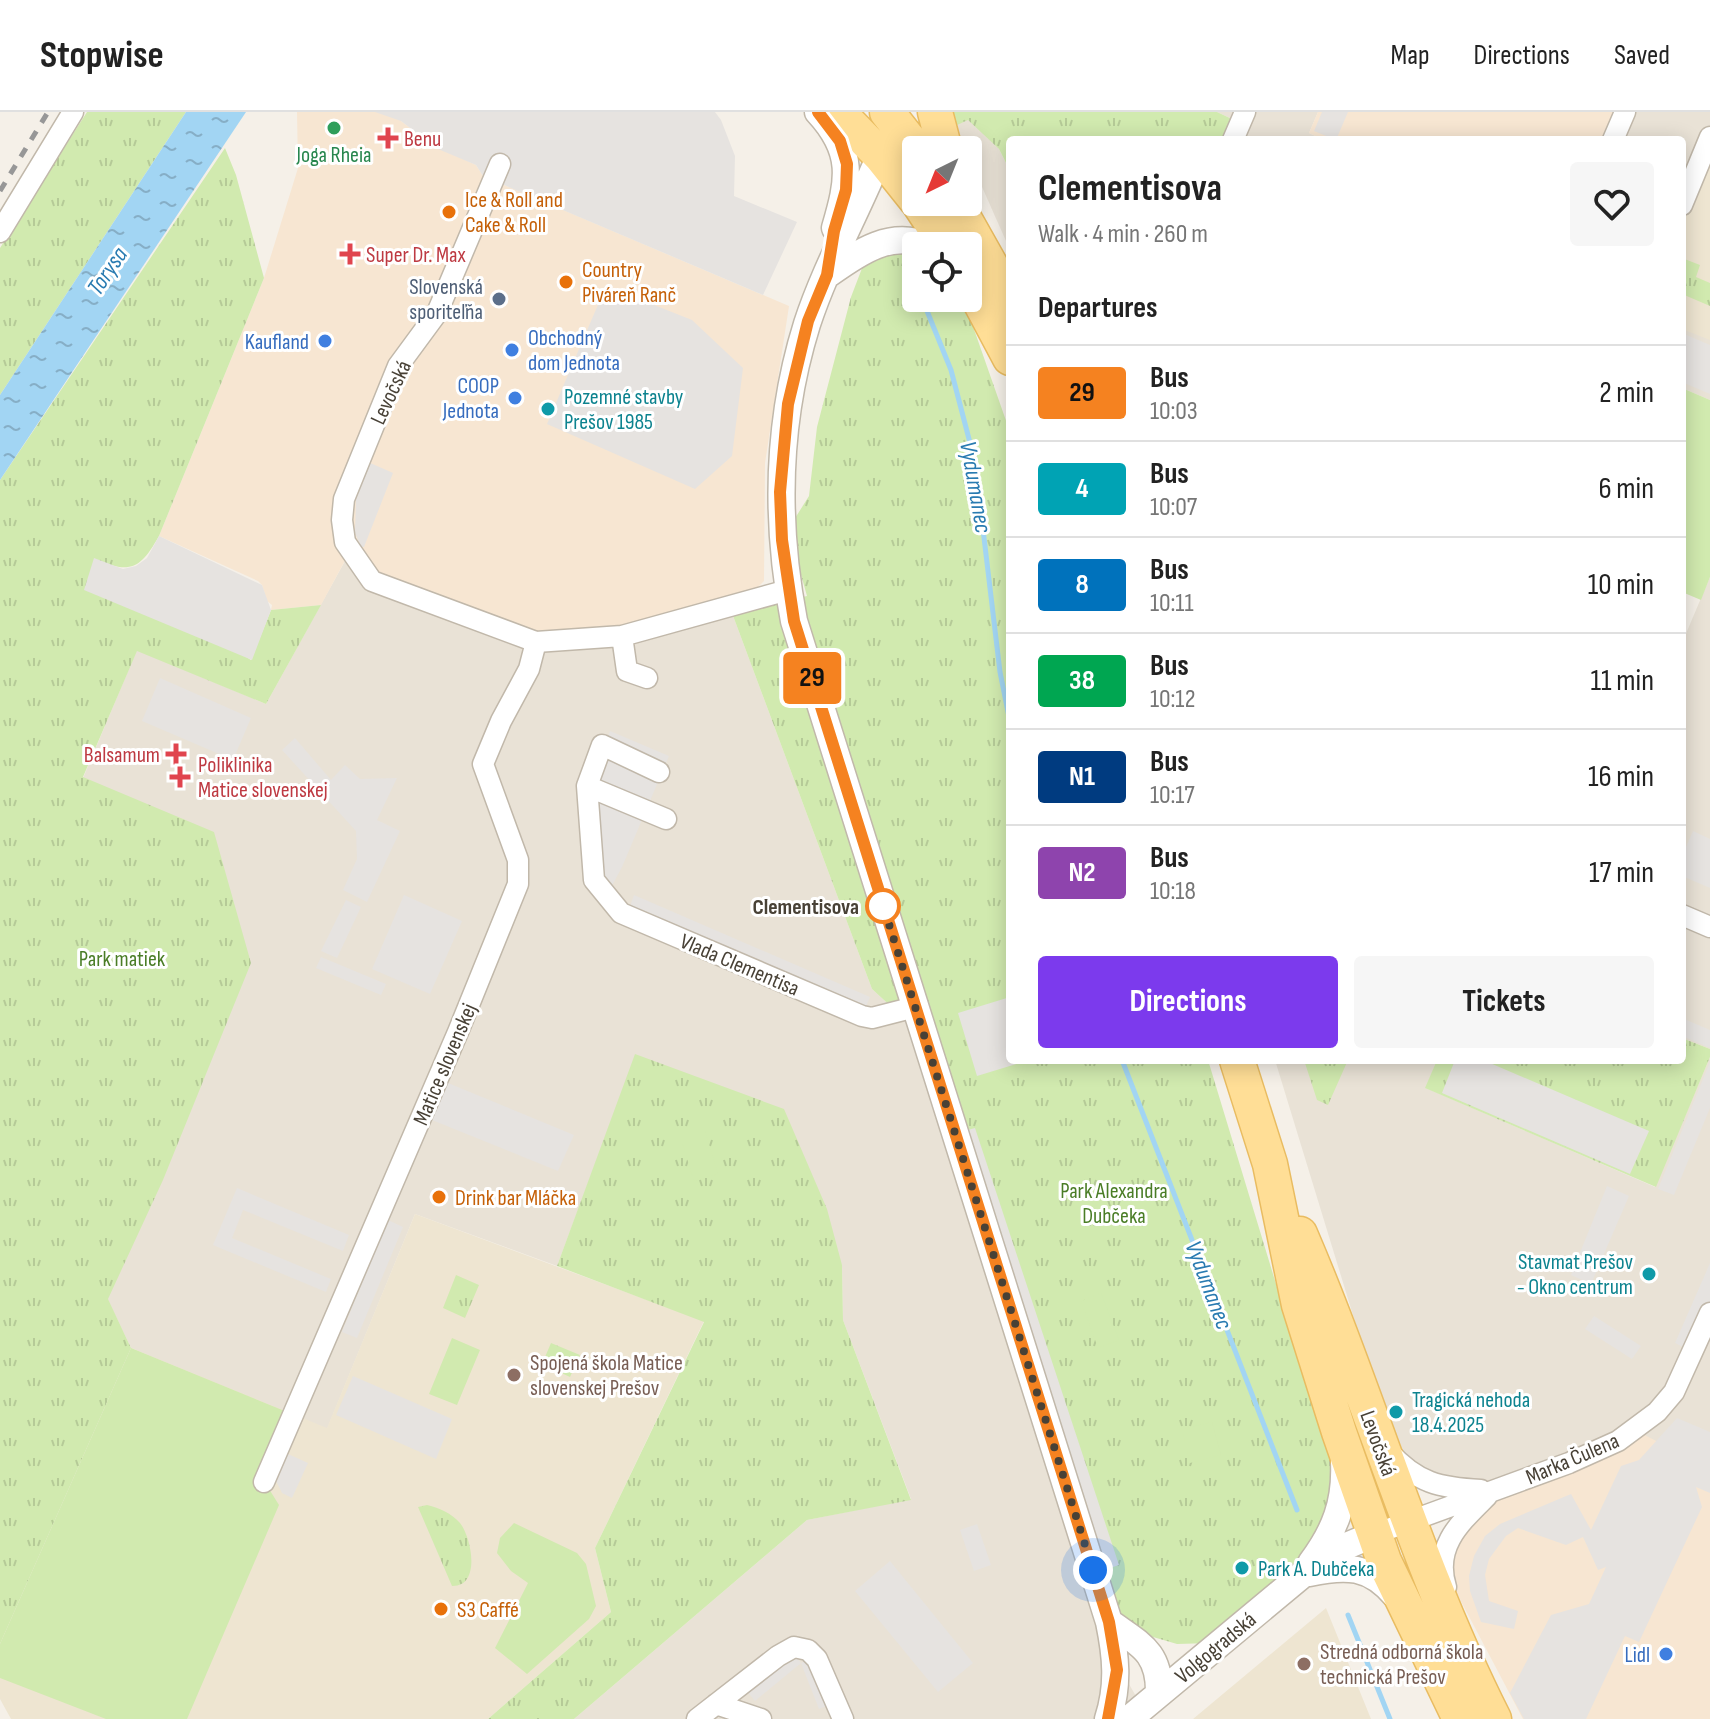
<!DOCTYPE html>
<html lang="en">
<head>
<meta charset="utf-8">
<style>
	:root { --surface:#fff; --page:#f6f6f6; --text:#222; --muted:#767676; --line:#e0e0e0; --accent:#7c3aed }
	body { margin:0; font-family:"Sofia Sans Condensed",sans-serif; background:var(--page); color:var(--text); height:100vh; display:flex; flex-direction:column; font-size:30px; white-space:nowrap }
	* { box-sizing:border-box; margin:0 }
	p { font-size:26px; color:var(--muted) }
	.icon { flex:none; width:44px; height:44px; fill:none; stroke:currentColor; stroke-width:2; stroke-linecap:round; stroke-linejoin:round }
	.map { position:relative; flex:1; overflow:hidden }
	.details { position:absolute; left:1006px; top:24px; width:680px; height:928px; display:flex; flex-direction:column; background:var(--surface); border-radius:8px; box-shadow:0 4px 20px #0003 }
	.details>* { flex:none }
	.badge { padding:0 16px; border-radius:6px; font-size:28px; line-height:52px }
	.needle { width:52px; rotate:223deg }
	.tools { position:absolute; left:902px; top:24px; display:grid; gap:16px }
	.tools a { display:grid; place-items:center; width:80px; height:80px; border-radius:8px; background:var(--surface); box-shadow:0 4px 20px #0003; font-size:40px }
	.you { position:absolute; width:40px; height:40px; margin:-20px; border:6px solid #fff; border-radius:50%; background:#1a73e8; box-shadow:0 0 0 12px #1a73e833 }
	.map>.badge { position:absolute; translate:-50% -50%; box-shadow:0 0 0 4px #fff }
	h2 { padding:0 32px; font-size:30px; line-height:72px }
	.round { display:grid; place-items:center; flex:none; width:84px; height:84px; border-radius:8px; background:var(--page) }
	.overview { display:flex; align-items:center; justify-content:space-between; height:136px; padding:0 32px }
	h1 { font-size:38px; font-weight:700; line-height:60px }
	.action { display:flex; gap:16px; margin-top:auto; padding:16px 32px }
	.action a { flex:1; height:92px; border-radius:8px; background:var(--accent); color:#fff; font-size:32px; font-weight:700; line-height:92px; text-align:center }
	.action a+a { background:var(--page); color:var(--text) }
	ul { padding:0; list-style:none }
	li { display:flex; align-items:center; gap:24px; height:96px; padding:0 32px; border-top:2px solid var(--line) }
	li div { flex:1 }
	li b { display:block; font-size:30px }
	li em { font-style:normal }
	li .badge { min-width:88px; font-weight:700; text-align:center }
	header { display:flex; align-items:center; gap:48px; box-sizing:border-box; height:112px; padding:0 40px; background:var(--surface); border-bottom:2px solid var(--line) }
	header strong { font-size:38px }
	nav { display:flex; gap:44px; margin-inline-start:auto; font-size:28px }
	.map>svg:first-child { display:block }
	.residential { fill:#e9e2d6 }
	.commercial { fill:#f7e6d2 }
	.education { fill:#eee5d1 }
	.grass { fill:url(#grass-tufts) }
	.garden { fill:#d1eaaf }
	.parking { fill:#e6e3e0 }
	.water { fill:url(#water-ripples) }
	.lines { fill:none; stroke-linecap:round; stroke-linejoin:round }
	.stream { stroke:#a2d5f3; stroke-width:5 }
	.minor-casing { stroke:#c1b8aa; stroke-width:23 }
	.tertiary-casing { stroke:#c1b8aa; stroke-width:29 }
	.primary-casing { stroke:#e9bc61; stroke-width:37 }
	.minor { stroke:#fff; stroke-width:20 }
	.tertiary { stroke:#fff; stroke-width:26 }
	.primary { stroke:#ffde96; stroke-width:34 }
	.rail { stroke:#979797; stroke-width:5; stroke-dasharray:10 10; stroke-linecap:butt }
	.line-casing { stroke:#fff; stroke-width:18 }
	.line { stroke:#f58220; stroke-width:12 }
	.walk { stroke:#484136; stroke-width:8; stroke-dasharray:0 14.4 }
	.leisure-dot { fill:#2e9e5b; stroke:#fff; stroke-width:3 }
	.health-dot { fill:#e0444e; stroke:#fff; stroke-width:3 }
	.food-dot { fill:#e8710a; stroke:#fff; stroke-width:3 }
	.service-dot { fill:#5c6f8a; stroke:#fff; stroke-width:3 }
	.shop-dot { fill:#3f7fe0; stroke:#fff; stroke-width:3 }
	.culture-dot { fill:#0f9aa8; stroke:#fff; stroke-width:3 }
	.stop-dot { fill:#fff; stroke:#f58220; stroke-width:4 }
	.education-dot { fill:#8d6e63; stroke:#fff; stroke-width:3 }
	.labels { text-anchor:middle; stroke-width:6; stroke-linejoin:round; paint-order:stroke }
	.health-label { font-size:22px; fill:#be3a42; stroke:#fff; text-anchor:start }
	.leisure-label { font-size:22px; fill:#27864d; stroke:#fff }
	.food-label { font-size:22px; fill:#c56008; stroke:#fff; text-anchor:start }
	.service-label { font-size:22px; fill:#4e5e75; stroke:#fff; text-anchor:end }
	.shop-label { font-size:22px; fill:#366cbe; stroke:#fff; text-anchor:end }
	.street-label { font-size:22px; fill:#484136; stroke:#fff }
	.culture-label { font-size:22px; fill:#0d838f; stroke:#fff; text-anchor:start }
	.stop-label { font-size:22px; font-weight:bold; fill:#484136; stroke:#fff; text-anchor:end }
	.park-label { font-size:22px; fill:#4a7d26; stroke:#fff }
	.education-label { font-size:22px; fill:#785e54; stroke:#fff; text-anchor:start }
	.water-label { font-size:24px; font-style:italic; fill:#297bb1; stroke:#fff }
</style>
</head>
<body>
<header>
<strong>Stopwise</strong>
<nav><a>Map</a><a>Directions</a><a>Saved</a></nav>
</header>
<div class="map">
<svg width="1710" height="1607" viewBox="0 0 1710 1607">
	<defs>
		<pattern id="grass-tufts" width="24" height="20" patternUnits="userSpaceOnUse" patternTransform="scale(2)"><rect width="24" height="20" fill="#d1eaaf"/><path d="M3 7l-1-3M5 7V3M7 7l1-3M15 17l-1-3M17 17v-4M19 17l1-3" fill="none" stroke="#b5ca97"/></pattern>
		<pattern id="water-ripples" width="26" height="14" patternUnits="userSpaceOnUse" patternTransform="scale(2)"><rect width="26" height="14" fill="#a2d5f3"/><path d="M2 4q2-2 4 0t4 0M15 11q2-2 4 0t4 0" fill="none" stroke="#86aec6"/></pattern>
	</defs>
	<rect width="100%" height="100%" fill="#f5f0e8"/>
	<path class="residential" d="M 1217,0 L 1318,0 L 1309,21 L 1324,28 L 1226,28 L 1234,8 Z
		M 1619,0 L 1710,0 L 1710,288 L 1682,276 L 1682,28 L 1607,28 Z
		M 968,7 L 999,37 L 1010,59 L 1010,138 L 955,14 Z
		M 356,429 L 732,501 L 872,877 L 923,924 L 1073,1389 L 1098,1519 L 1140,1591 L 1136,1607 L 574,1607 L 807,1408 L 911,1387 L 843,1208 L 842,1153 L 636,943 L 557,1154 L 415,1102 L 327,1317 L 131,1236 L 108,1188 L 83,666 L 137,538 L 266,592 Z
		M 1710,465 L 1710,937 L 1682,926 L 1682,531 Z
		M 1710,945 L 1710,1358 L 1472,1390 L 1407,1355 L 1356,1213 L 1275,948 L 1437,948 L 1426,976 L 1655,1075 Z"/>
	<path class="commercial" d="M 297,0 L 404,0 L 401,9 L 433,33 L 476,53 L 483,64 L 789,194 L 765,351 L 764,469 L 732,501 L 536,534 L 378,469 L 355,430 L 321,493 L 271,498 L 272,493 L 267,489 L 262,473 L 258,469 L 159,424 L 264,166 L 298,56 Z
		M 1318,0 L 1619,0 L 1607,28 L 1324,28 L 1309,21 Z
		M 1635,1318 L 1710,1357 L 1710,1607 L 1523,1607 L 1444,1457 L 1472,1390 Z"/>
	<path class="education" d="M 1710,25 L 1710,228 L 1682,217 L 1682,93 Z
		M 415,1102 L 704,1209 L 595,1436 L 611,1500 L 488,1607 L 11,1607 L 0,1587 L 0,1532 L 131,1236 L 327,1316 Z
		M 1326,1496 L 1371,1607 L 1193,1607 Z"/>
	<path class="grass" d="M 87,0 L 186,0 L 0,283 L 0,136 Z
		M 949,0 L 1217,0 L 1234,8 L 1226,28 L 1010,28 L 1010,59 L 999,37 L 968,8 L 955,14 Z
		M 225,36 L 236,63 L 264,166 L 159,424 C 140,458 130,462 94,447 L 251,548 L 271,498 L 321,493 L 266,592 L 137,539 L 83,665 L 214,720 L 251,851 L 163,1068 L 108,1187 L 131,1236 L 0,1532 L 0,368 Z
		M 900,139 L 916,143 L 916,186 L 963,186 L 1010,320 L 1010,948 L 1208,948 L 1293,1228 L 1341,1369 L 1303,1455 L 1212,1531 L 1177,1532 L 1136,1520 L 1117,1508 L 923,924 L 872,877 L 732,501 L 807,484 L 794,438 L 792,411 L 809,384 L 817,315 L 851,185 L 864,151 Z
		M 1682,146 L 1700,153 L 1696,165 L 1710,171 L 1710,194 L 1682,182 Z
		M 1682,926 L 1710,937 L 1710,945 L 1656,1075 L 1425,976 L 1437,948 L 1682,948 Z
		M 635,942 L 784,997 L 827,1097 L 842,1153 L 843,1208 L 911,1388 L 807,1408 L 574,1607 L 488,1607 L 611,1500 L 595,1436 L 704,1210 L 557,1154 Z
		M 1304,948 L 1348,948 L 1328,993 L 1317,988 Z
		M 456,1163 L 479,1173 L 465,1206 L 443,1196 Z
		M 551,1231 L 580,1243 L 570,1265 L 542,1252 Z
		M 427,1393 C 440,1396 451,1401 460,1411 C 472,1426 481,1475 452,1474 L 418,1395 Z"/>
	<path class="garden" d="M 1682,276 L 1710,288 L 1710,465 L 1701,488 L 1682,480 Z
		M 705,1019 L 718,1062 L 694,1069 L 681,1027 Z
		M 1101,1181 L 1119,1228 L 1098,1236 L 1081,1189 Z
		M 452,1226 L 480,1238 L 457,1293 L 429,1282 Z
		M 131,1236 L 292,1302 L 264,1369 L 279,1393 L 187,1607 L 106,1607 L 0,1566 L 0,1532 Z
		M 1212,1310 L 1221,1343 L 1190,1351 L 1182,1317 Z
		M 514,1411 L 577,1441 L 586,1452 L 596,1494 L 589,1507 L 527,1562 L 495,1536 L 528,1471 L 511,1459 L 497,1441 L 500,1426 Z"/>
	<path class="parking" d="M 375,0 L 715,0 L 721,8 L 735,44 L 734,84 L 797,110 L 763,183 L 483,64 L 476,53 L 438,37 L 401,9 Z
		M 1322,0 L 1348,0 L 1336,28 L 1314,19 Z
		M 606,174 L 692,208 L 743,256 L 732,344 L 695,377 L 547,312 Z
		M 1682,221 L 1710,233 L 1710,282 L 1682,270 Z
		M 368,350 L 393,361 L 364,435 L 361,435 L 355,421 L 356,387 Z
		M 159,424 L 262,473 L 271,498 L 252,548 L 84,478 L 94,446 L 123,457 L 136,454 L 147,446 Z
		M 160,566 L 251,606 L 233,648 L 142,609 Z
		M 610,619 L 669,644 L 622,755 L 608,781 L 601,773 L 592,671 Z
		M 295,626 L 331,668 L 345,653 L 360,667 L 397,666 L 377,708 L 400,719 L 367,790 L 343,778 L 357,747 L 356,719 L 282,638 Z
		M 1693,719 L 1710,727 L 1710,776 L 1682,764 L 1682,744 Z
		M 404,783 L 462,809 L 430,882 L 372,857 Z
		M 634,783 L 870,885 L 862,904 L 627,803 Z
		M 346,788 L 361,795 L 337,846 L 321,839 Z
		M 321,845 L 386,872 L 381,883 L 316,856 Z
		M 1010,885 L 1010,948 L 1030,948 L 977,964 L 958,901 Z
		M 1682,906 L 1710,918 L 1710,936 L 1682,924 Z
		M 1455,948 L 1483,948 L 1649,1019 L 1630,1062 L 1442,981 Z
		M 1710,950 L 1710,996 L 1674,1083 L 1658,1077 Z
		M 448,971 L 574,1023 L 558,1059 L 432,1008 Z
		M 975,1016 L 1119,1453 L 1104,1458 L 960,1020 Z
		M 1607,1074 L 1629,1084 L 1591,1172 L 1571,1163 Z
		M 237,1076 L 349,1123 L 343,1139 L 243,1098 L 232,1126 L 331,1167 L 326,1180 L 213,1133 Z
		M 388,1108 L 403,1115 L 357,1226 L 342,1220 Z
		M 1710,1151 L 1710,1201 L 1693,1240 L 1675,1231 Z
		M 1594,1204 L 1641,1234 L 1632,1247 L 1585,1217 Z
		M 353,1264 L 452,1307 L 436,1347 L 336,1303 Z
		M 1677,1306 L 1710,1320 L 1710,1381 L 1696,1375 L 1702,1395 L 1639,1530 L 1625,1524 L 1586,1607 L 1524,1607 L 1510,1581 L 1551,1503 L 1589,1492 L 1606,1455 L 1598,1458 L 1583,1425 L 1566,1433 L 1518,1416 L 1506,1424 L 1489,1447 L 1485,1463 L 1489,1489 L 1518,1499 L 1514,1517 L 1481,1510 L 1470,1479 L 1469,1464 L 1474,1444 L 1485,1424 L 1500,1412 L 1571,1382 L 1591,1418 L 1621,1354 L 1639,1348 Z
		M 279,1338 L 308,1351 L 292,1386 L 282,1381 L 270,1357 Z
		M 977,1412 L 991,1453 L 974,1459 L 960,1418 Z
		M 890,1449 L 973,1551 L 938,1580 L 855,1479 Z
		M 791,1539 L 801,1551 L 813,1546 L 832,1592 L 819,1597 L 801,1551 L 755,1589 L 746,1578 Z"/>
	<path class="water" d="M 186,0 L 246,0 L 0,368 L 0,283 Z"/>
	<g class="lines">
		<path class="stream" d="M 925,194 L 951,258 L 975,350 L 1000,560 L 1010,610
			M 1122,948 L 1297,1398
			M 1348,1503 L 1390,1607"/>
		<defs>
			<path id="minor" d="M 1233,28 L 1245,0
				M 1613,28 L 1625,0
				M 500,52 L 437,201 L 398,254 L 344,387 L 342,408 L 345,430 L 372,469 L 536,530 L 622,524 L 788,478
				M 1682,93 L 1710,25
				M 0,120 L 73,0
				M 622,524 L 627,559 L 647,566
				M 587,674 L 602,633 L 659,660
				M 666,707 L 587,674 L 594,768 L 621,801 L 862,904 L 872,906 L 915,895
				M 1682,803 L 1710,815
				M 1389,1340 C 1417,1371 1440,1376 1481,1378
				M 264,1370 L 458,920 L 518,772 L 518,748 L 483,652 L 501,609 L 529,557 L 536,530
				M 1375,1422 L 1569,1351 L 1618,1329 L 1657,1300 L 1674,1280 L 1710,1201
				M 1446,1475 C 1433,1434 1461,1410 1487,1384
				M 716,1592 L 761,1607
				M 697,1607 L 778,1544 L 794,1535 L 808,1538 L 817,1547 L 843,1607"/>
			<path id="tertiary" d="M 818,0 C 855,40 849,68 835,116
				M 880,43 C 857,100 826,154 807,212 C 777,308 775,410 794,509 L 1109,1510 C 1116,1544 1119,1573 1108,1607
				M 827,163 C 858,141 890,117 929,134
				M 1311,1451 C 1335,1419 1346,1390 1344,1350
				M 1309,1461 C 1346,1453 1370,1453 1396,1484
				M 1109,1510 C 1139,1532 1160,1539 1159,1582
				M 1129,1607 L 1302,1463 L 1344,1435 L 1375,1422"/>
			<path id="primary" d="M 838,0 L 880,43 L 916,88
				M 887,0 L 917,38
				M 935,0 L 945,38
				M 918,90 L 947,134
				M 955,90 L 1000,170 L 1010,198
				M 968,167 L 1010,246
				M 1237,948 L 1270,1052 L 1299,1193 L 1339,1320 L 1384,1449 L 1460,1607
				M 1300,1122 C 1369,1282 1415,1451 1494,1607"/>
		</defs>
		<use href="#minor" class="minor-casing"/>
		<use href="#tertiary" class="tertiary-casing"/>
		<use href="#primary" class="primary-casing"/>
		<use href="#minor" class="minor"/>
		<use href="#tertiary" class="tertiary"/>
		<use href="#primary" class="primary"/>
		<path class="rail" d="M 0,79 L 48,0"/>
	</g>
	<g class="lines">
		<defs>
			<path id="line" d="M 818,0 L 840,29 L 847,52 L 846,78 L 834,119 L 827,163 L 808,209 L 788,292 L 780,380 L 782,428 L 794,509 L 1109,1510 L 1117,1558 L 1108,1607"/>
		</defs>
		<use href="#line" class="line-casing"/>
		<use href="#line" class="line"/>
		<path class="walk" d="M 883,794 L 882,790 L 1093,1458"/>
	</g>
	<circle class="leisure-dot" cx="334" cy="16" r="8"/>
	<g class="health-dot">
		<path d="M384 14h8v8h8v8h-8v8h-8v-8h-8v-8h8z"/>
		<path d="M346 130h8v8h8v8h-8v8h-8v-8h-8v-8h8z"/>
		<path d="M172 630h8v8h8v8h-8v8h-8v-8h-8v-8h8z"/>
		<path d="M176 653h8v8h8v8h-8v8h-8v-8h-8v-8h8z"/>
	</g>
	<g class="food-dot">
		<circle cx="449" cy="100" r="8"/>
		<circle cx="566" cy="170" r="8"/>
		<circle cx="439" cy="1085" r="8"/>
		<circle cx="441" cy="1497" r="8"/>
	</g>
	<circle class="service-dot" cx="499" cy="187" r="8"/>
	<g class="shop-dot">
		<circle cx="325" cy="229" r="8"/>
		<circle cx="512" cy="238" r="8"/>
		<circle cx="515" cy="286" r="8"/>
		<circle cx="1666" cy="1542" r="8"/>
	</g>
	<g class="culture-dot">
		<circle cx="548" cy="297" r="8"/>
		<circle cx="1649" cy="1162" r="8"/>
		<circle cx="1396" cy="1300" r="8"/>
		<circle cx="1242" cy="1456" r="8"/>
	</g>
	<circle class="stop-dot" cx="883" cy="794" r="16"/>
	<g class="education-dot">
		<circle cx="514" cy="1263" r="8"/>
		<circle cx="1304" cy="1552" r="8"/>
	</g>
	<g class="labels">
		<g class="health-label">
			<text x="404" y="34">Benu</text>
			<text x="366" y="150">Super Dr. Max</text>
			<text x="160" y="650" text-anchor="end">Balsamum</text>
			<text x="198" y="660">Poliklinika<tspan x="198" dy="25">Matice slovenskej</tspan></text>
		</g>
		<g class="leisure-label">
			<text x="334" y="50">Joga Rheia</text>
		</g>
		<g class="food-label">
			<text x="465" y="95">Ice &amp; Roll and<tspan x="465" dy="25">Cake &amp; Roll</tspan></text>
			<text x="582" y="165">Country<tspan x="582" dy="25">Piváreň Ranč</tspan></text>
			<text x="455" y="1093">Drink bar Mláčka</text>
			<text x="457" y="1505">S3 Caffé</text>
		</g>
		<g class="service-label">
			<text x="483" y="182">Slovenská<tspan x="483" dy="25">sporiteľňa</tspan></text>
		</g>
		<g class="shop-label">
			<text x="528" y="233" text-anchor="start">Obchodný<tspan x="528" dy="25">dom Jednota</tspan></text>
			<text x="309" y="237">Kaufland</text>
			<text x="499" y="281">COOP<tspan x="499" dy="25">Jednota</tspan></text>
			<text x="1650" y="1550">Lidl</text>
		</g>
		<g class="street-label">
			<text transform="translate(390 280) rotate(-65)" y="8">Levočská</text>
			<text transform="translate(740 852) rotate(23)" y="8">Vlada Clementisa</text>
			<text transform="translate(444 952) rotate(-67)" y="8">Matice slovenskej</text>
			<text transform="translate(1379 1331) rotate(70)" y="8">Levočská</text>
			<text transform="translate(1572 1346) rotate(-23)" y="8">Marka Čulena</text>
			<text transform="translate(1215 1535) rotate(-40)" y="8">Volgogradská</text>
		</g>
		<g class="culture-label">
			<text x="564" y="292">Pozemné stavby<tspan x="564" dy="25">Prešov 1985</tspan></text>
			<text x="1633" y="1157" text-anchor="end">Stavmat Prešov<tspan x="1633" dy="25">- Okno centrum</tspan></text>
			<text x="1412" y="1295">Tragická nehoda<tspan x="1412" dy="25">18.4.2025</tspan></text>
			<text x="1258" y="1464">Park A. Dubčeka</text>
		</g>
		<g class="stop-label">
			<text x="859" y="802">Clementisova</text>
		</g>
		<g class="park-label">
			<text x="122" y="854">Park matiek</text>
			<text x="1114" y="1086">Park Alexandra<tspan x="1114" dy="25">Dubčeka</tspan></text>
		</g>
		<g class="education-label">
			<text x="530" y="1258">Spojená škola Matice<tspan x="530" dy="25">slovenskej Prešov</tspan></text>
			<text x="1320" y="1547">Stredná odborná škola<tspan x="1320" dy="25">technická Prešov</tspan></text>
		</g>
		<g class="water-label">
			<text transform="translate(107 159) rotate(-56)" y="8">Torysa</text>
			<text transform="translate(976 375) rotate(80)" y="8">Vydumanec</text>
			<text transform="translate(1209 1173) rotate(69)" y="8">Vydumanec</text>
		</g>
	</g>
</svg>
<div class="tools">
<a><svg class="needle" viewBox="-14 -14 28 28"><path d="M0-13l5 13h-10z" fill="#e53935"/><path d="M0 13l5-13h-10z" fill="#767676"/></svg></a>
<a><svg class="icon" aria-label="locate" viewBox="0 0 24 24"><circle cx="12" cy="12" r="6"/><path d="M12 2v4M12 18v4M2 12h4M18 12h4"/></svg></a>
</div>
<div class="you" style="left:1093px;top:1458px"></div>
<b class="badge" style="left:812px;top:566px;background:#f58220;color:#111">29</b>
<section class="details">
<div class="overview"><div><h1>Clementisova</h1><p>Walk · 4 min · 260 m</p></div><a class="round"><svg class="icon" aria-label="heart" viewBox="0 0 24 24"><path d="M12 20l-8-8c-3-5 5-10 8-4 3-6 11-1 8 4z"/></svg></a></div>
<h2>Departures</h2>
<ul>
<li><span class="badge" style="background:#f58220;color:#111">29</span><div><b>Bus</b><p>10:03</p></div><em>2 min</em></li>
<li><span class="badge" style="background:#00a3b4;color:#fff">4</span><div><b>Bus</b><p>10:07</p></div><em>6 min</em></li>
<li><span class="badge" style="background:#0072bc;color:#fff">8</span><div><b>Bus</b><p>10:11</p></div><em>10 min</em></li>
<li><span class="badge" style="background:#00a651;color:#fff">38</span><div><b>Bus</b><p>10:12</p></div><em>11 min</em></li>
<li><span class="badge" style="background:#003b80;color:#fff">N1</span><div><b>Bus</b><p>10:17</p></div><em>16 min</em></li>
<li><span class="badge" style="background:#8e44ad;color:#fff">N2</span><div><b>Bus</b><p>10:18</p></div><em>17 min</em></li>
</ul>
<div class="action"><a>Directions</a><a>Tickets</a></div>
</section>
</div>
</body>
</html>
